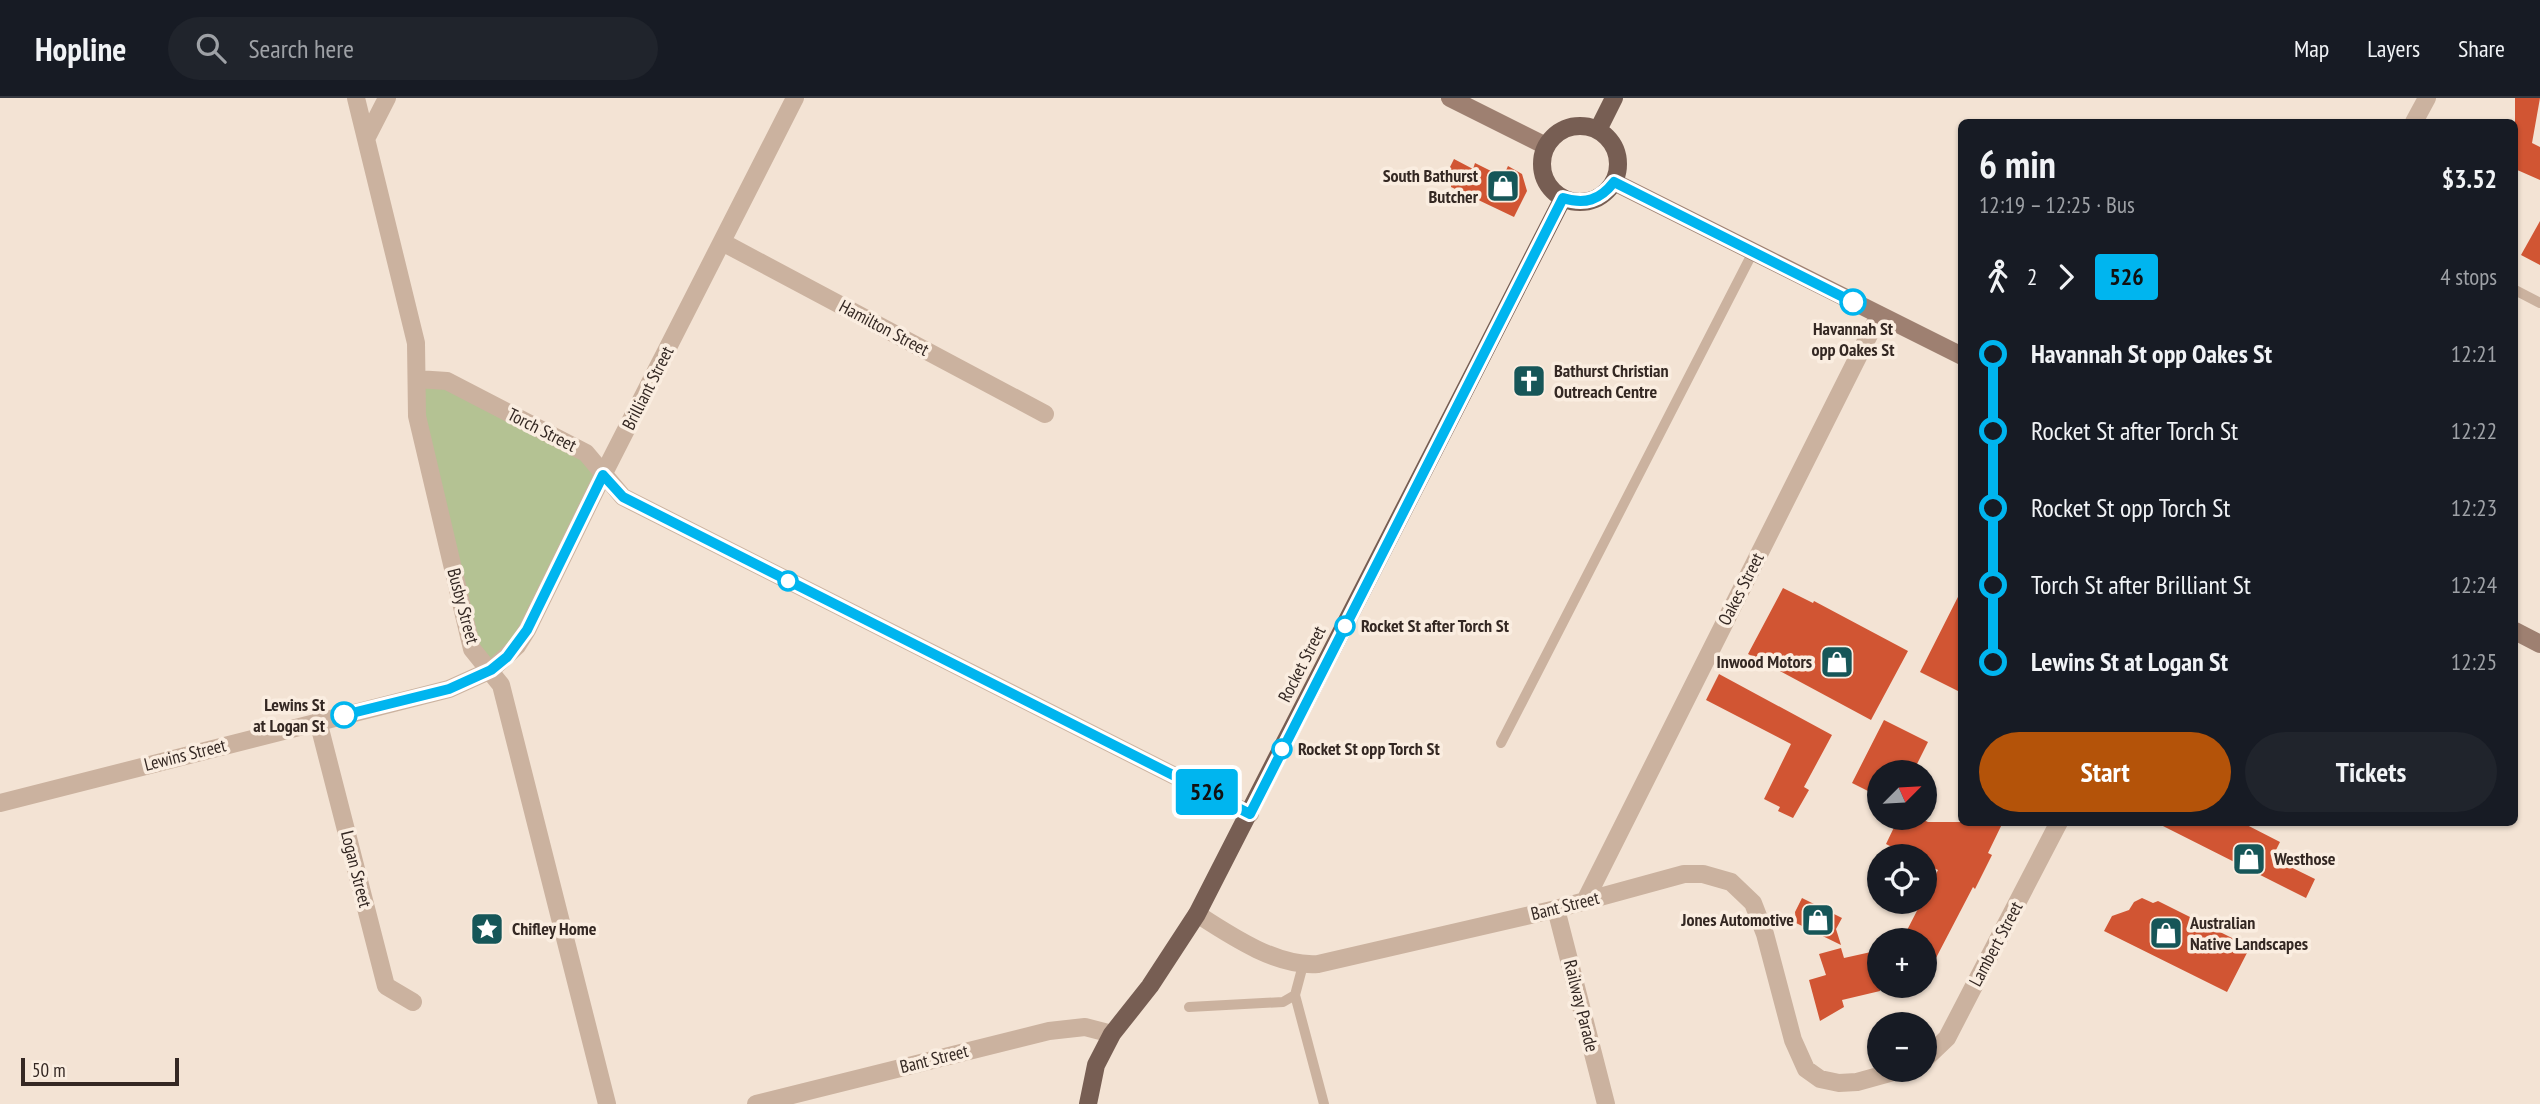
<!DOCTYPE html>
<html lang="en">
<head>
<meta charset="utf-8">
<style>
	:root { --surface:#171b24; --page:#20242c; --text:#f1f3f6; --muted:#9ea1a6; --line:#363941; --accent:#b45309 }
	body { margin:0; font-family:"PT Sans Narrow",sans-serif; background:var(--page); color:var(--text); height:100vh; display:flex; flex-direction:column; font-size:26px; white-space:nowrap }
	* { box-sizing:border-box; margin:0 }
	p { font-size:23px; color:var(--muted) }
	.icon { flex:none; width:38px; height:38px; fill:none; stroke:currentColor; stroke-width:2; stroke-linecap:round; stroke-linejoin:round }
	.map { position:relative; flex:1; overflow:hidden }
	.side { position:absolute; left:1958px; top:21px; width:560px; height:707px; display:flex; flex-direction:column; background:var(--surface); border-radius:10px; box-shadow:0 2px 5px #0004 }
	.side>* { flex:none }
	.badge { padding:0 14px; border-radius:5px; font-size:24px; line-height:46px }
	.needle { width:46px; rotate:66deg }
	.tools { position:absolute; left:1867px; top:662px; display:grid; gap:14px }
	.tools a { display:grid; place-items:center; width:70px; height:70px; border-radius:50%; background:var(--surface); box-shadow:0 2px 5px #0004; font-size:35px }
	.scale { position:absolute; left:21px; bottom:18px; width:158px; box-sizing:border-box; padding-left:7px; border:4px solid #342823; border-top:0; font-size:19px; line-height:24px; white-space:nowrap; color:#342823; -webkit-text-stroke:5px #faede0; paint-order:stroke }
	.map>.badge { position:absolute; translate:-50% -50%; box-shadow:0 0 0 4px #fff }
	.legs { display:flex; align-items:center; gap:10px; height:77px; padding:0 21px; font-size:23px }
	.legs p { margin-inline-start:auto }
	.overview { display:flex; align-items:center; justify-content:space-between; height:119px; padding:0 21px }
	h1 { font-size:38px; font-weight:700; line-height:52px }
	.primary-button { display:flex; gap:14px; margin-top:auto; padding:14px 21px }
	.primary-button a { flex:1; height:80px; border-radius:42px; background:var(--accent); color:#fff; font-size:28px; font-weight:700; line-height:80px; text-align:center }
	.primary-button a+a { background:var(--page); color:var(--text) }
	ul { padding:0 21px; list-style:none }
	li { display:flex; align-items:center; gap:24px; height:77px; font-size:26px }
	li i { display:grid; place-items:center; width:10px; height:100%; margin:0 9px; background:currentColor }
	li i::after { content:''; width:18px; height:18px; margin:-9px; border:5px solid; border-radius:50%; background:var(--surface) }
	li p { margin-inline-start:auto }
	li:first-child i { background:linear-gradient(#0000 50%,currentColor 0) }
	li:last-child i { background:linear-gradient(currentColor 50%,#0000 0) }
	header { display:flex; align-items:center; gap:42px; box-sizing:border-box; height:98px; padding:0 35px; background:var(--surface); border-bottom:2px solid var(--line) }
	header strong { font-size:33px }
	nav { display:flex; gap:38px; margin-inline-start:auto; font-size:24px }
	.search { width:490px; height:63px; background:var(--page); display:flex; align-items:center; gap:18px; box-sizing:border-box; padding:0 24px; border-radius:38px; color:var(--muted); font-size:26px }
	.map>svg:first-child { display:block }
	.green { fill:#b4c293 }
	.building { fill:#d15533 }
	.lines { fill:none; stroke-linecap:round; stroke-linejoin:round }
	.lane { stroke:#cbb29f; stroke-width:10 }
	.street { stroke:#cbb29f; stroke-width:18 }
	.secondary { stroke:#9e8071; stroke-width:18 }
	.primary { stroke:#775e53; stroke-width:18 }
	.line-1-casing { stroke:#fff; stroke-width:16 }
	.line-1 { stroke:#00b5ef; stroke-width:10 }
	.stop-1-dot { fill:#fff; stroke:#00b5ef; stroke-width:3.5 }
	.labels { text-anchor:middle; stroke-width:7; stroke-linejoin:round; paint-order:stroke }
	.poi-label { font-size:18px; font-weight:bold; fill:#342823; stroke:#faede0; text-anchor:start }
	.street-label { font-size:18px; fill:#342823; stroke:#faede0 }
	.stop-label { font-size:18px; font-weight:bold; fill:#342823; stroke:#faede0; text-anchor:start }
</style>
</head>
<body>
<header>
<strong>Hopline</strong>
<div class="search"><svg class="icon" aria-label="search" viewBox="0 0 24 24"><circle cx="10" cy="10" r="6"/><path d="M15 15l6 6"/></svg>Search here</div>
<nav><a>Map</a><a>Layers</a><a>Share</a></nav>
</header>
<div class="map">
<svg width="2540" height="1006" viewBox="0 0 2540 1006">
	<rect width="100%" height="100%" fill="#f3e3d4"/>
	<path class="green" d="M 417,281 L 447,283 L 586,355 L 603,377 L 527,532 L 491,572 L 472,551 Z"/>
	<path class="building" d="M 2515,0 L 2540,0 L 2532,45 L 2540,49 L 2540,82 L 2515,71 Z
		M 1454,61 L 1473,71 L 1475,65 L 1503,79 L 1508,68 L 1522,76 L 1527,93 L 1514,119 L 1451,89 L 1451,87 L 1443,83 Z
		M 2540,123 L 2540,167 L 2521,157 Z
		M 1783,490 L 1813,505 L 1814,503 L 1908,553 L 1871,622 L 1748,556 Z
		M 1962,491 L 1962,595 L 1920,574 Z
		M 1719,576 L 1832,637 L 1804,689 L 1809,692 L 1793,720 L 1778,713 L 1780,709 L 1764,701 L 1791,646 L 1706,602 Z
		M 1884,622 L 1928,644 L 1913,674 L 1880,674 L 1880,699 L 1852,685 Z
		M 1899,719 L 1917,719 L 1928,724 L 2003,724 L 1988,755 L 1992,757 L 1975,791 L 1973,789 L 1925,881 L 1925,842 L 1902,842 L 1922,803 L 1925,803 L 1925,798 L 1938,772 L 1925,766 L 1925,758 L 1909,758 L 1886,746 Z
		M 2155,724 L 2241,724 L 2280,744 L 2272,760 L 2315,781 L 2306,800 Z
		M 1802,800 L 1842,820 L 1836,831 L 1841,847 L 1796,825 L 1795,814 Z
		M 2142,800 L 2153,805 L 2158,803 L 2250,849 L 2227,894 L 2104,833 L 2112,818 L 2129,812 L 2134,804 Z
		M 1841,850 L 1844,860 L 1880,852 L 1880,893 L 1842,902 L 1844,909 L 1820,923 L 1809,882 L 1826,877 L 1819,856 Z"/>
	<g class="lines">
		<path class="lane" d="M 2515,192 L 2540,205
			M 1501,645 L 1753,154
			M 1295,897 L 1324,1006
			M 1189,909 L 1283,904 L 1295,897 L 1303,867"/>
		<path class="street" d="M 356,0 L 416,245 L 417,318 L 472,551 L 501,587 L 607,1006
			M 2414,24 L 2427,0
			M 366,41 L 387,0
			M 722,144 L 1045,316
			M 417,281 L 447,283 L 586,355 L 623,399 L 1250,716
			M 318,623 L 386,888 L 413,904
			M 0,705 L 449,591 L 491,572 L 517,548 L 527,532 L 603,377 L 795,0
			M 1585,803 L 1879,217
			M 1556,811 L 1606,1006
			M 1197,816 C 1231,838 1277,869 1318,866 L 1556,811 L 1684,776 L 1703,776 L 1731,784 L 1753,805 L 1765,836 L 1793,942 L 1806,971 L 1820,981 L 1839,985 L 1857,984 L 1904,971
			M 1925,961 L 1947,940 L 2059,724
			M 756,1006 L 1049,933 L 1085,929 L 1112,936"/>
		<path class="secondary" d="M 1450,0 L 1546,48
			M 1614,84 L 1962,258
			M 2515,533 L 2540,546"/>
		<path class="primary" d="M1542 66a38 38 0 1 1 76 0a38 38 0 1 1-76 0Z
			M 1598,32 L 1614,0
			M 1088,1006 L 1096,967 L 1112,936 L 1150,888 L 1197,816 L 1563,100"/>
	</g>
	<g class="lines">
		<defs>
			<path id="line-1" d="M 344,617 L 449,591 L 491,572 L 507,559 L 527,532 L 603,377 L 623,399 L 1250,716 L 1563,100 C 1585,107 1600,102 1614,84 L 1853,204"/>
		</defs>
		<use href="#line-1" class="line-1-casing"/>
		<use href="#line-1" class="line-1"/>
	</g>
	<defs>
		<symbol id="shop-square" viewBox="-11 -11 22 22"><rect x="-9" y="-9" width="18" height="18" rx="4" fill="#165658" stroke="#faede0"/><path d="M-5-2.5h2.3a2.7 3.5 0 0 1 5.4 0H5L5.5 6h-11ZM-1.5-2.5h3a1.5 2.3 0 0 0-3 0Z" fill="#fff"/></symbol>
		<symbol id="church-square" viewBox="-11 -11 22 22"><rect x="-9" y="-9" width="18" height="18" rx="4" fill="#165658" stroke="#faede0"/><path d="M-1.2-6h2.4v3.5h3.3v2.4h-3.3V6h-2.4V-.1h-3.3v-2.4h3.3Z" fill="#fff"/></symbol>
		<symbol id="sight-square" viewBox="-11 -11 22 22"><rect x="-9" y="-9" width="18" height="18" rx="4" fill="#165658" stroke="#faede0"/><path d="M0-6L1.8-2.2L6-1.7L2.9 1.2L3.7 5.4L0 3.3L-3.7 5.4L-2.9 1.2L-6-1.7L-1.8-2.2Z" fill="#fff"/></symbol>
	</defs>
	<g fill-rule="evenodd">
		<use href="#shop-square" x="1484" y="69" width="38" height="38"/>
		<use href="#church-square" x="1510" y="264" width="38" height="38"/>
		<use href="#shop-square" x="1818" y="545" width="38" height="38"/>
		<use href="#shop-square" x="2230" y="742" width="38" height="38"/>
		<use href="#shop-square" x="1799" y="803" width="38" height="38"/>
		<use href="#sight-square" x="468" y="812" width="38" height="38"/>
		<use href="#shop-square" x="2147" y="816" width="38" height="38"/>
	</g>
	<g class="stop-1-dot">
		<circle cx="1853" cy="204" r="12"/>
		<circle cx="788" cy="483" r="9"/>
		<circle cx="1345" cy="528" r="9"/>
		<circle cx="344" cy="617" r="12"/>
		<circle cx="1282" cy="651" r="9"/>
	</g>
	<g class="labels">
		<g class="poi-label">
			<text x="1478" y="84" text-anchor="end">South Bathurst<tspan x="1478" dy="21">Butcher</tspan></text>
			<text x="1554" y="279">Bathurst Christian<tspan x="1554" dy="21">Outreach Centre</tspan></text>
			<text x="1812" y="570" text-anchor="end">Inwood Motors</text>
			<text x="2274" y="767">Westhose</text>
			<text x="1794" y="828" text-anchor="end">Jones Automotive</text>
			<text x="2190" y="831">Australian<tspan x="2190" dy="21">Native Landscapes</tspan></text>
			<text x="512" y="837">Chifley Home</text>
		</g>
		<g class="street-label">
			<text transform="translate(884 230) rotate(28)" y="6">Hamilton Street</text>
			<text transform="translate(648 290) rotate(-63)" y="6">Brilliant Street</text>
			<text transform="translate(542 332) rotate(27)" y="6">Torch Street</text>
			<text transform="translate(1741 491) rotate(-63)" y="6">Oakes Street</text>
			<text transform="translate(463 508) rotate(75)" y="6">Busby Street</text>
			<text transform="translate(1302 566) rotate(-63)" y="6">Rocket Street</text>
			<text transform="translate(185 657) rotate(-14)" y="6">Lewins Street</text>
			<text transform="translate(356 771) rotate(76)" y="6">Logan Street</text>
			<text transform="translate(1565 808) rotate(-14)" y="6">Bant Street</text>
			<text transform="translate(1996 846) rotate(-62)" y="6">Lambert Street</text>
			<text transform="translate(1581 908) rotate(76)" y="6">Railway Parade</text>
			<text transform="translate(934 961) rotate(-14)" y="6">Bant Street</text>
		</g>
		<g class="stop-label">
			<text x="1853" y="237" text-anchor="middle">Havannah St<tspan x="1853" dy="21">opp Oakes St</tspan></text>
			<text x="1361" y="534">Rocket St after Torch St</text>
			<text x="325" y="613" text-anchor="end">Lewins St<tspan x="325" dy="21">at Logan St</tspan></text>
			<text x="1298" y="657">Rocket St opp Torch St</text>
		</g>
	</g>
</svg>
<div class="tools">
<a><svg class="needle" viewBox="-14 -14 28 28"><path d="M0-13l5 13h-10z" fill="#e53935"/><path d="M0 13l5-13h-10z" fill="#9ea1a6"/></svg></a>
<a><svg class="icon" aria-label="locate" viewBox="0 0 24 24"><circle cx="12" cy="12" r="6"/><path d="M12 2v4M12 18v4M2 12h4M18 12h4"/></svg></a>
<a>+</a>
<a>−</a>
</div>
<div class="scale">50 m</div>
<b class="badge" style="left:1207px;top:694px;background:#00b5ef;color:#111">526</b>
<section class="side">
<div class="overview"><div><h1>6 min</h1><p>12:19 – 12:25 · Bus</p></div><b>$3.52</b></div>
<div class="legs"><svg class="icon" aria-label="walk" viewBox="0 0 24 24"><circle cx="13" cy="4" r="2"/><path d="M13 8l-2 6 4 7M11 14l-3 7M7 12l3-4h3l4 4"/></svg>2<svg class="icon" aria-label="forward" viewBox="0 0 24 24"><path d="M9 5l7 7-7 7"/></svg><b class="badge" style="background:#00b5ef;color:#111">526</b><p>4 stops</p></div>
<ul>
<li><i style="color:#00b5ef"></i><b>Havannah St opp Oakes St</b><p>12:21</p></li>
<li><i style="color:#00b5ef"></i><span>Rocket St after Torch St</span><p>12:22</p></li>
<li><i style="color:#00b5ef"></i><span>Rocket St opp Torch St</span><p>12:23</p></li>
<li><i style="color:#00b5ef"></i><span>Torch St after Brilliant St</span><p>12:24</p></li>
<li><i style="color:#00b5ef"></i><b>Lewins St at Logan St</b><p>12:25</p></li>
</ul>
<div class="primary-button"><a>Start</a><a>Tickets</a></div>
</section>
</div>
</body>
</html>
